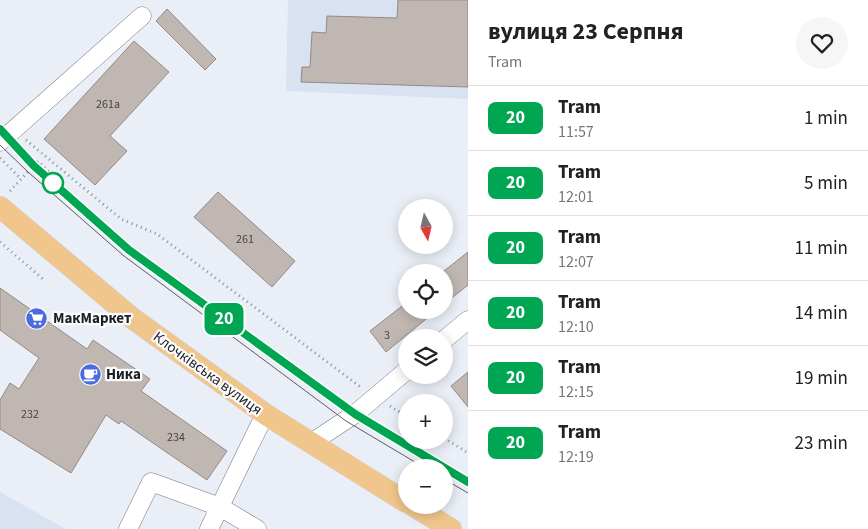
<!DOCTYPE html>
<html lang="en">
<head>
<meta charset="utf-8">
<style>
	:root { --surface:#fff; --page:#f6f6f6; --text:#222; --muted:#767676; --line:#e0e0e0 }
	body { margin:0; font-family:"Source Sans 3",sans-serif; background:var(--page); color:var(--text); height:100vh; display:flex; flex-direction:column; font-size:19px; white-space:nowrap }
	* { box-sizing:border-box; margin:0 }
	p { font-size:16px; color:var(--muted) }
	.icon { flex:none; width:28px; height:28px; fill:none; stroke:currentColor; stroke-width:2; stroke-linecap:round; stroke-linejoin:round }
	.map { position:relative; flex:1; overflow:hidden }
	.panel { display:flex; flex-direction:column; background:var(--surface); width:400px }
	.panel>* { flex:none }
	.badge { padding:0 10px; border-radius:8px; font-size:18px; line-height:32px }
	.needle { width:32px; rotate:172deg }
	.fabs { position:absolute; left:398px; top:199px; display:grid; gap:10px }
	.fabs a { display:grid; place-items:center; width:55px; height:55px; border-radius:50%; background:var(--surface); box-shadow:0 2px 12px #0003; font-size:25px }
	.map>.badge { position:absolute; translate:-50% -50%; box-shadow:0 0 0 2px #fff }
	.round { display:grid; place-items:center; flex:none; width:52px; height:52px; border-radius:26px; background:var(--page) }
	.head { display:flex; align-items:center; justify-content:space-between; height:85px; padding:0 20px }
	h1 { font-size:24px; font-weight:700; line-height:38px }
	ul { padding:0; list-style:none }
	li { display:flex; align-items:center; gap:15px; height:65px; padding:0 20px; border-top:1px solid var(--line) }
	li div { flex:1 }
	li b { display:block; font-size:19px }
	li em { font-style:normal }
	li .badge { min-width:55px; font-weight:700; text-align:center }
	main { display:flex; flex:1; min-height:0 }
	.map>svg:first-child { display:block }
	.built { fill:#d9e2f0 }
	.building { fill:#c0b7b3; stroke:#938a87 }
	.lines { fill:none; stroke-linecap:round; stroke-linejoin:round }
	.minor-casing { stroke:#757980; stroke-width:19 }
	.major-casing { stroke:#cecece; stroke-width:22 }
	.path { stroke:#8c9095; stroke-width:3; stroke-dasharray:1 4; stroke-linecap:butt }
	.minor { stroke:#fff; stroke-width:18 }
	.major { stroke:#f1c68c; stroke-width:21 }
	.tram { stroke:#5a5c61; stroke-width:1 }
	.line-casing { stroke:#fff; stroke-width:11 }
	.line { stroke:#00a651; stroke-width:8 }
	.stop-dot { fill:#fff; stroke:#00a651; stroke-width:2.5 }
	.labels { text-anchor:middle; stroke-width:4.5; stroke-linejoin:round; paint-order:stroke }
	.number-label { font-size:12px; fill:#464546 }
	.poi-label { font-size:15px; font-weight:bold; fill:#1e1f22; stroke:#fbfcfe; text-anchor:start }
	.street-label { font-size:15px; fill:#1e1f22; stroke:#fbfcfe }
</style>
</head>
<body>
<main>
<div class="map">
<svg width="468" height="529" viewBox="0 0 468 529">
	<rect width="100%" height="100%" fill="#eaeff7"/>
	<path class="built" d="M 288,0 L 468,0 L 468,99 L 286,91 Z
		M 0,492 L 66,529 L 0,529 Z"/>
	<path class="building" d="M 398,0 L 468,0 L 468,87 L 301,82 L 302,67 L 310,67 L 312,32 L 326,33 L 327,16 L 397,18 Z
		M 167,9 L 216,59 L 205,70 L 156,21 Z
		M 134,41 L 169,72 L 110,136 L 127,151 L 95,185 L 44,139 Z
		M 218,192 L 295,261 L 272,287 L 194,217 Z
		M 468,252 L 468,285 L 444,304 L 444,271 Z
		M 0,288 L 87,349 L 93,340 L 150,379 L 141,391 L 227,451 L 207,480 L 121,421 L 119,424 L 106,415 L 71,473 L 0,429 L 0,400 L 10,383 L 19,389 L 39,358 L 0,330 Z
		M 406,303 L 406,310 L 437,310 L 386,352 L 370,331 Z
		M 468,372 L 468,407 L 451,386 Z"/>
	<g class="lines">
		<defs>
			<path id="minor" d="M 0,142 L 142,16
				M 444,340 L 468,320
				M 311,443 L 355,414 L 406,371
				M 128,529 L 151,482 L 220,507 L 257,529
				M 209,529 L 265,414"/>
			<path id="major" d="M 0,207 L 132,318 L 265,414 L 406,502
				M 412,505 L 451,529"/>
		</defs>
		<use href="#minor" class="minor-casing"/>
		<use href="#major" class="major-casing"/>
		<path class="path" d="M 26,140 L 121,219 L 157,234 L 362,388
			M 0,158 L 21,179
			M 10,191 L 38,161 L 56,179 L 53,183
			M 0,242 L 43,279
			M 390,406 L 406,416
			M 444,438 L 468,453"/>
		<use href="#minor" class="minor"/>
		<use href="#major" class="major"/>
		<path class="tram" d="M 0,129 L 34,166 L 129,250 L 355,414 L 468,482
			M 0,145 L 28,172 L 124,256 L 346,421 L 425,468
			M 444,479 L 468,493"/>
	</g>
	<g class="lines">
		<defs>
			<path id="line" d="M 0,129 L 34,166 L 129,250 L 355,414 L 468,482"/>
		</defs>
		<use href="#line" class="line-casing"/>
		<use href="#line" class="line"/>
	</g>
	<defs>
		<symbol id="supermarket-disc" viewBox="-11 -11 22 22"><circle r="9.5" fill="#4a6cdf" stroke="#fbfcfe"/><path d="M-6-5.5h2.5l.6 2H6L4.5 2H-2.5L-4.4-4H-6ZM-1.5 3.2a1.3 1.3 0 1 0 .1 0ZM3 3.2a1.3 1.3 0 1 0 .1 0Z" fill="#fff"/></symbol>
		<symbol id="cafe-disc" viewBox="-11 -11 22 22"><circle r="9.5" fill="#4a6cdf" stroke="#fbfcfe"/><path d="M-5.5-4.5H6V0H3Q3 3.5 0 3.5H-2.5Q-5.5 3.5-5.5 0ZM3-3.2v2h1.7v-2ZM-6 4.5H4V6H-6Z" fill="#fff"/></symbol>
	</defs>
	<g fill-rule="evenodd">
		<use href="#supermarket-disc" x="24" y="306" width="25" height="25"/>
		<use href="#cafe-disc" x="78" y="362" width="25" height="25"/>
	</g>
	<circle class="stop-dot" cx="53" cy="183" r="10"/>
	<g class="labels">
		<g class="number-label">
			<text x="108" y="108">261а</text>
			<text x="245" y="243">261</text>
			<text x="387" y="339">3</text>
			<text x="30" y="418">232</text>
			<text x="176" y="441">234</text>
		</g>
		<g class="poi-label">
			<text x="53" y="323">МакМаркет</text>
			<text x="106" y="379">Ника</text>
		</g>
		<g class="street-label">
			<text transform="translate(208 373) rotate(36)" y="5">Клочківська вулиця</text>
		</g>
	</g>
</svg>
<div class="fabs">
<a><svg class="needle" viewBox="-14 -14 28 28"><path d="M0-13l5 13h-10z" fill="#e53935"/><path d="M0 13l5-13h-10z" fill="#767676"/></svg></a>
<a><svg class="icon" aria-label="locate" viewBox="0 0 24 24"><circle cx="12" cy="12" r="6"/><path d="M12 2v4M12 18v4M2 12h4M18 12h4"/></svg></a>
<a><svg class="icon" aria-label="layers" viewBox="0 0 24 24"><path d="M12 4l9 5-9 5-9-5zM3 14l9 5 9-5"/></svg></a>
<a>+</a>
<a>−</a>
</div>
<b class="badge" style="left:224px;top:319px;background:#00a651;color:#fff">20</b>
</div>
<section class="panel">
<div class="head"><div><h1>вулиця 23 Серпня</h1><p>Tram</p></div><a class="round"><svg class="icon" aria-label="heart" viewBox="0 0 24 24"><path d="M12 20l-8-8c-3-5 5-10 8-4 3-6 11-1 8 4z"/></svg></a></div>
<ul>
<li><span class="badge" style="background:#00a651;color:#fff">20</span><div><b>Tram</b><p>11:57</p></div><em>1 min</em></li>
<li><span class="badge" style="background:#00a651;color:#fff">20</span><div><b>Tram</b><p>12:01</p></div><em>5 min</em></li>
<li><span class="badge" style="background:#00a651;color:#fff">20</span><div><b>Tram</b><p>12:07</p></div><em>11 min</em></li>
<li><span class="badge" style="background:#00a651;color:#fff">20</span><div><b>Tram</b><p>12:10</p></div><em>14 min</em></li>
<li><span class="badge" style="background:#00a651;color:#fff">20</span><div><b>Tram</b><p>12:15</p></div><em>19 min</em></li>
<li><span class="badge" style="background:#00a651;color:#fff">20</span><div><b>Tram</b><p>12:19</p></div><em>23 min</em></li>
</ul>
</section>
</main>
</body>
</html>
